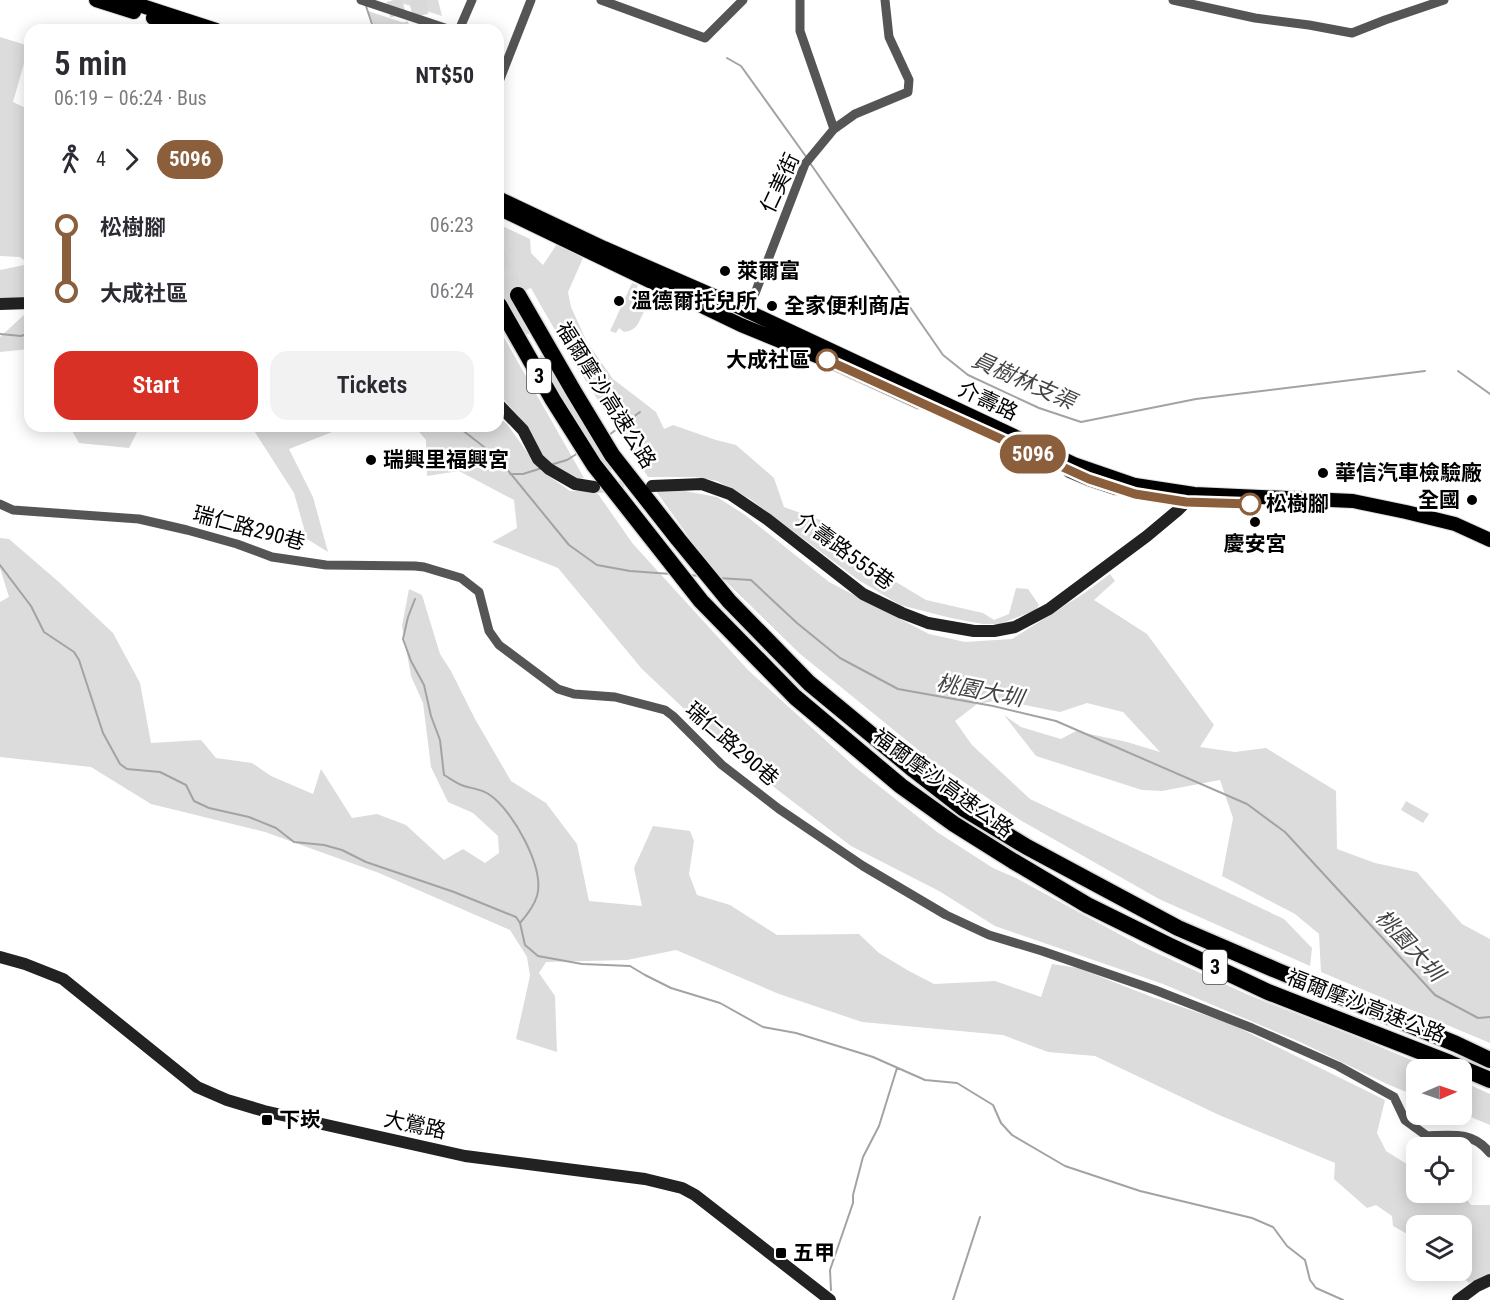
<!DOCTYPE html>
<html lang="en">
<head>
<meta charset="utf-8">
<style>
	:root { --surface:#fff; --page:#f2f2f3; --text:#2b2b33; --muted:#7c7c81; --accent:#d93025 }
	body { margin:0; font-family:"Roboto Condensed","Noto Sans TC",sans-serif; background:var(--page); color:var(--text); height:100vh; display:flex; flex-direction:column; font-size:22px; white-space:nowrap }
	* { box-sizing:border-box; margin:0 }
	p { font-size:20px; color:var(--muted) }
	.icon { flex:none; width:33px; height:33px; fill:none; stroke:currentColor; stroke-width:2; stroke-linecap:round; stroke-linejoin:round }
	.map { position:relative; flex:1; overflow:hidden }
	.panel { position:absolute; left:24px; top:24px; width:480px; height:408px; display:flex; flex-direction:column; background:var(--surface); border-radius:18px; box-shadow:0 3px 15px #0003 }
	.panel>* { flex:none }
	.badge { padding:0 12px; border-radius:20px; font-size:21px; line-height:39px }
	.needle { width:39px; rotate:88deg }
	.controls { position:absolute; left:1406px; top:1059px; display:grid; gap:12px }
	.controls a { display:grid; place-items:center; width:66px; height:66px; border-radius:12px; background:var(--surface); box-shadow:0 3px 15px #0003; font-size:30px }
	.map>.badge { position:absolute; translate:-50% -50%; box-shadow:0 0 0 3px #fff }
	.legs { display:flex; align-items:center; gap:9px; height:66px; padding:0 30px; font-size:20px }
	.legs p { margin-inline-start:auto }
	.headline { display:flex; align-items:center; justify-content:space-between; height:102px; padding:0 30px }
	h1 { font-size:33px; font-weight:600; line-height:45px }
	.cta { display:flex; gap:12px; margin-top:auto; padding:12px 30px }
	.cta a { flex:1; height:69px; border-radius:18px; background:var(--accent); color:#fff; font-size:24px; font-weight:600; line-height:69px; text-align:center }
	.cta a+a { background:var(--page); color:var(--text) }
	ul { padding:0 30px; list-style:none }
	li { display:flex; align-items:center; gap:21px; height:66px; font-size:22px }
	li i { display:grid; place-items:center; width:9px; height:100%; margin:0 8px; background:currentColor }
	li i::after { content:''; width:15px; height:15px; margin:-8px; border:4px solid; border-radius:50%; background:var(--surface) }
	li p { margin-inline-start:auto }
	li:first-child i { background:linear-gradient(#0000 50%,currentColor 0) }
	li:last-child i { background:linear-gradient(currentColor 50%,#0000 0) }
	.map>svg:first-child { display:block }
	.green { fill:#dcdcdc }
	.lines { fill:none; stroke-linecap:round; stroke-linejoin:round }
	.stream { stroke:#a3a3a3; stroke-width:2 }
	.secondary-tunnel { stroke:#d9d9d9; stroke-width:12; stroke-dasharray:12 6; stroke-linecap:butt }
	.highway-tunnel { stroke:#d9d9d9; stroke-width:16; stroke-dasharray:16 8; stroke-linecap:butt }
	.primary-casing { stroke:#dbdbdb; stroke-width:16 }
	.highway-casing { stroke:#dbdbdb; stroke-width:19 }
	.street { stroke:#555; stroke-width:9 }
	.secondary { stroke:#222; stroke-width:12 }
	.primary { stroke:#000; stroke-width:14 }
	.highway { stroke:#000; stroke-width:16 }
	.line-1-casing { stroke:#fff; stroke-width:14 }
	.line-1 { stroke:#8b5e3c; stroke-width:9 }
	.poi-dot { fill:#000; stroke:#fff; stroke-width:2 }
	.stop-1-dot { fill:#fff; stroke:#8b5e3c; stroke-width:3 }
	.labels { text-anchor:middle; stroke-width:5; stroke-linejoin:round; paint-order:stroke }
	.shield { fill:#fff; stroke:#4c4c4c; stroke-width:1.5 }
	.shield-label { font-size:20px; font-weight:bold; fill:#000 }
	.street-label { font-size:21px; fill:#000; stroke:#fff }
	.poi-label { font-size:21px; font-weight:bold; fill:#000; stroke:#fff; text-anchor:start }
	.stop-label { font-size:21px; font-weight:bold; fill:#000; stroke:#fff; text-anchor:end }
	.water-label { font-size:22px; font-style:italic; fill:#444; stroke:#fff }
</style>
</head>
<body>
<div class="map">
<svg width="1490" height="1300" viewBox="0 0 1490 1300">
	<rect width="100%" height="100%" fill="#fff"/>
	<path class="green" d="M 392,0 L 438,0 L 442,16 Z
		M 368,11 L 426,30 L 376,30 Z
		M 0,37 L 29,46 L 13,102 L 30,110 L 30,299 L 0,300 L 0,270 L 29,264 L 20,257 L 0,256 Z
		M 498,224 L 530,239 L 531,253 L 543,265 L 557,244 L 583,258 L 568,292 L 571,307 L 587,342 L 613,379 L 656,412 L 664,429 L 673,425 L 716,440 L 736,445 L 774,478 L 784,507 L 823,521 L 816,531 L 826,540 L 926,600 L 983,613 L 994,620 L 1009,614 L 1016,588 L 1028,589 L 1039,605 L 1036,610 L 1000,624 L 983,624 L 951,618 L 900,605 L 857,579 L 750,499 L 717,481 L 695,477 L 648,477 C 607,415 567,353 531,288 L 515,295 L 531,329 L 529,334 L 525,334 L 498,303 Z
		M 632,283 L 638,285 L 636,289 C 655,291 647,305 642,316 C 639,321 638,326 633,329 C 630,331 628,331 624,332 L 619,328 L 616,333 L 610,331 Z
		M 30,313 L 30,349 L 0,352 L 0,337 L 25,314 Z
		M 498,327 L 584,478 L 575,480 L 543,460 L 527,426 L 498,393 Z
		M 540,355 L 544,357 L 565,394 L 612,468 L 609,474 L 561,396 L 540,359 Z
		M 498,417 L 507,424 L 539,469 L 570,491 L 593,491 L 598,494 L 633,544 L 748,670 L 855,767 L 937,832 L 993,868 L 1016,878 L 1141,946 L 1251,996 L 1359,1038 L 1433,1069 L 1416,1070 L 1416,1096 L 1387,1084 L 1298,1041 L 1163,984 L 995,926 L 939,891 L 851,846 L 736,758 L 642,669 L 558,568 L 492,542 L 517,528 L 514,500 L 459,471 L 427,476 L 426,440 L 414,426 L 498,426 Z
		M 69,426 L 140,426 L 129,448 L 79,443 Z
		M 251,426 L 331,426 L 332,432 L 289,449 L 313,497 L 328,552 L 307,539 L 294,493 Z
		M 674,489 L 717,497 L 745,515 L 829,582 L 929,634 L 965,642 L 1012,639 L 1083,594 L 1110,574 L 1115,581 L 1094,600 L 1147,634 L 1214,725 L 1200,747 L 1235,752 L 1266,748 L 1336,791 L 1337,849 L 1375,863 L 1417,872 L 1462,924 L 1490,939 L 1490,1043 L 1321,972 L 1319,934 L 1295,914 L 1222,876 L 1233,818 L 1220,780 L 1162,791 L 1142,790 L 1036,756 L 1004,715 L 1021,727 L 1061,739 L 1076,731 L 1127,742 L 1160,752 L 1123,712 L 1087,703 L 1060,712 L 1000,700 L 977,704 L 955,721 L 972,745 L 1030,799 L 1284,919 L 1312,948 L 1310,966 L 1159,899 L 1020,820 L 927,757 L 799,653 L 708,564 L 656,491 Z
		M 0,538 L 9,539 L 60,583 L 113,633 L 140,683 L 151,743 L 201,740 L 216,758 L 252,763 L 271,776 L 313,794 L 321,769 L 352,818 L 377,814 L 406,825 L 444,860 L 463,849 L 485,863 L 499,853 L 498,836 L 473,813 L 448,802 L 431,767 L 423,703 L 411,676 L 402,626 L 409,589 L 422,595 L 440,654 L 451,671 L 475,719 L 511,781 L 546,803 L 577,844 L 589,901 L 642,906 L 634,868 L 653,826 L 690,831 L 694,841 L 689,874 L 697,895 L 730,905 L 777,935 L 859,934 L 879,953 L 909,971 L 934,984 L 995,981 L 1041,997 L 1052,964 L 1078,968 L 1152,997 L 1229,1023 L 1385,1100 L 1377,1133 L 1386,1151 L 1413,1168 L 1416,1171 L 1416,1192 L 1461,1192 L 1471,1205 L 1490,1205 L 1490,1276 L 1469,1283 L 1455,1271 L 1461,1270 L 1461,1226 L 1416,1226 L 1416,1239 L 1393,1226 L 1392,1216 L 1376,1205 L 1367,1208 L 1334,1179 L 1335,1163 L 1219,1115 L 1095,1056 L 1048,1052 L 1003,1035 L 862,1022 L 779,994 L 676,950 L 627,960 L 546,962 L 539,973 L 555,996 L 557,1052 L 516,1039 L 530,976 L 527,957 L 510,930 L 379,873 L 265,832 L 151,804 L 91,767 L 0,757 L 0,602 L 9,597 L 0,568 Z
		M 1406,801 L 1429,814 L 1423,823 L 1401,810 Z
		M 1461,1081 L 1490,1094 L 1490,1125 L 1461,1113 Z"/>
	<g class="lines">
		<path class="stream" d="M 366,6 L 374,30
			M 727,58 L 741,66 L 807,158
			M 810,163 L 943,355 L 968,375 L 1039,408 L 1081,422 L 1196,399 L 1425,371
			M 0,334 L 21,336 L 30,333
			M 1458,371 L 1490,394
			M 457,426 L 497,457 L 569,545 L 597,565 L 630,571 L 671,574
			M 609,435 L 640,412
			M 550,465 L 567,460 L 578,453
			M 510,474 L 523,474 L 542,468
			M 0,565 L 31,606 L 44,632 L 74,652 L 79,660 L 103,733 L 120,764 L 127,769 L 160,772 L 186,785 L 194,801 L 209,808 L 249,817 L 276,828 L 294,842 L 324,845 L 342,850 L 366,862 L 454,892 L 516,917 L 520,923 L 525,945 L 538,956 L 582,964 L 630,966 L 645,975 L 671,988 L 720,1003 L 763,1027 L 796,1033 L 873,1057 L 925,1080 L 957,1083 L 993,1105 L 1001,1123 L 1012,1135 L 1065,1166 L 1140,1191 L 1252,1218 L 1273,1227 L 1287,1246 L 1305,1260 L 1310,1280 L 1316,1288 L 1343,1300
			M 688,575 L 701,576
			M 718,578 L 751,580 L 797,623 L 840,658 L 898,689 L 993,706 L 1056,721 L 1247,804 L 1285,832 L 1435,995 L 1478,1018 L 1490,1017
			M 415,599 L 408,617 L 403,639 L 411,661 L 424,685 L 431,716 L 440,740 L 444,775 C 451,779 457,784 464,786 C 474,789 482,789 490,795 C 513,811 545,868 537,896 C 534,906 527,915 520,923
			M 831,1290 L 830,1270 L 853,1203 L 853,1195 L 863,1157 L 879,1126 L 897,1068
			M 953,1300 L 980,1217"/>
		<path class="secondary-tunnel" d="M 594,487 L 642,486"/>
		<path class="highway-tunnel" d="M 394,0 L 402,30
			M 417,0 L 424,30
			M 498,256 L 518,295"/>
		<defs>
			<path id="primary" d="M 96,0 L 134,12
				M 124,0 L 216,30
				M 153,18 L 186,30
				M 498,198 L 604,248 L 730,303 L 1074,464 L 1135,485 L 1194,494 L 1353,501 L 1406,512 L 1455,524 L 1490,540
				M 498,208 L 741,325 L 834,363 L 919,402
				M 1070,471 L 1089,479 L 1116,488"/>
			<path id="highway" d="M 518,295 L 574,392 L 612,455 L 678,539 L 729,601 L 809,683 L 914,770 L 964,809 L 1027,847 L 1178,928 L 1278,971 L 1456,1044 L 1490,1060
				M 499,305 L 553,400 L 594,465 L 701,601 L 795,697 L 901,786 L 954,824 L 1013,861 L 1087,905 L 1168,945 L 1268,992 L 1450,1063 L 1490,1080"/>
		</defs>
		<use href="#primary" class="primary-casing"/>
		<use href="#highway" class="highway-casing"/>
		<path class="street" d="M 361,0 L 451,30
			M 601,0 L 705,38 L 743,0
			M 800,0 L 800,31 L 834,129
			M 1173,0 L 1255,18 L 1309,25 L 1352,33 L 1385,20 L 1444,0
			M 459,30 L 472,0
			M 498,84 L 531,0
			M 747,314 L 805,164 L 834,129 L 855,114 L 908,92 L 909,80 L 889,37 L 885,0
			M 0,504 L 13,510 L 139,519 L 187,530 L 237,544 L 272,557 L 326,565 L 415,566 L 424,567 L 461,578 L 479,592 L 489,631 L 499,645 L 558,689 L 574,694 L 615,697 L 665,710 L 673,716 L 722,765 L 779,809 L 863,866 L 946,915 L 989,935 L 1042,951 L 1155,990 L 1252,1028 L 1338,1066 L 1394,1097 L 1405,1120 L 1427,1136 C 1451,1135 1473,1131 1490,1153"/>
		<path class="secondary" d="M 0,304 L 30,303
			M 498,404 L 523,430 L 538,459 L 549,469 L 575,484 L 594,487
			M 652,486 L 702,484 L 730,494 L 767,519 L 863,594 L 902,613 L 928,623 L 974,631 L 994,631 L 1015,627 L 1049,609 L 1147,536 L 1177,511 L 1194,494
			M 0,957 L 25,964 L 63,979 L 197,1087 L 227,1100 L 264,1111 L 465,1156 L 645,1179 L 682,1188 L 695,1195 L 830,1300
			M 1458,1300 L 1477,1286 L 1490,1280"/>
		<use href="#primary" class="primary"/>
		<use href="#highway" class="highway"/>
	</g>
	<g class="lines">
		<defs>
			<path id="line-1" d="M 827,360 L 1089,479 L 1135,494 L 1186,502 L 1250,504"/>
		</defs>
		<use href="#line-1" class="line-1-casing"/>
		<use href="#line-1" class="line-1"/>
	</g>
	<g class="poi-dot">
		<circle cx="725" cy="271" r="6"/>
		<circle cx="619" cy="301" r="6"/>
		<circle cx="772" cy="306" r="6"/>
		<circle cx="371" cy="460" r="6"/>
		<circle cx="1323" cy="473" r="6"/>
		<circle cx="1472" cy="500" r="6"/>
		<circle cx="1255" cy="522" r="6"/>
		<rect x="261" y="1114" width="12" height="12" rx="3"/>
		<rect x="775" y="1247" width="12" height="12" rx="3"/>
	</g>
	<g class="stop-1-dot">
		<circle cx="827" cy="360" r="10"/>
		<circle cx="1250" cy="504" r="10"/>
	</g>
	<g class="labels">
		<g class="shield">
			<rect x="527" y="359" width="24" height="34" rx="4.5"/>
			<rect x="1203" y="950" width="24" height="34" rx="4.5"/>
		</g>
		<g class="shield-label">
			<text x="539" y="383">3</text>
			<text x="1215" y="974">3</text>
		</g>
		<g class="street-label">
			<text transform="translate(780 183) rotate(-65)" y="7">仁美街</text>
			<text transform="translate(606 395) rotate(58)" y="7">福爾摩沙高速公路</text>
			<text transform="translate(988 401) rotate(25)" y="7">介壽路</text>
			<text transform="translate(249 528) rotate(15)" y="7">瑞仁路290巷</text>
			<text transform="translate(845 551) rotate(36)" y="7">介壽路555巷</text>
			<text transform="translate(732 744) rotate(41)" y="7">瑞仁路290巷</text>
			<text transform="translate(943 783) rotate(36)" y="7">福爾摩沙高速公路</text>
			<text transform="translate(1366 1006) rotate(21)" y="7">福爾摩沙高速公路</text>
			<text transform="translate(415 1125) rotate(12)" y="7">大鶯路</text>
		</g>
		<g class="poi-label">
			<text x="737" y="278">萊爾富</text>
			<text x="631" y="308">溫德爾托兒所</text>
			<text x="784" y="313">全家便利商店</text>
			<text x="383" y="467">瑞興里福興宮</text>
			<text x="1335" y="480">華信汽車檢驗廠</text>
			<text x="1460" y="507" text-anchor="end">全國</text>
			<text x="1255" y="551" text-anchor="middle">慶安宮</text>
			<text x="279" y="1127">下崁</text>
			<text x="793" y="1260">五甲</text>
		</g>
		<g class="stop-label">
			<text x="810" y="367">大成社區</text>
			<text x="1266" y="511" text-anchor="start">松樹腳</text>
		</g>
		<g class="water-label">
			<text transform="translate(1024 380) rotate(24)" y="8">員樹林支渠</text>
			<text transform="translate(980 690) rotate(11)" y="8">桃園大圳</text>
			<text transform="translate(1410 945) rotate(47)" y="8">桃園大圳</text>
		</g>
	</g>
</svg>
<div class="controls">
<a><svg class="needle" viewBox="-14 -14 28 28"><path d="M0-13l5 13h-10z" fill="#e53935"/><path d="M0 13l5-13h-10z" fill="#7c7c81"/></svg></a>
<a><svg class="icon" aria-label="locate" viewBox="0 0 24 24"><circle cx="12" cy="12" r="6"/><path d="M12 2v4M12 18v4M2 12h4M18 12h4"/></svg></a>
<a><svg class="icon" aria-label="layers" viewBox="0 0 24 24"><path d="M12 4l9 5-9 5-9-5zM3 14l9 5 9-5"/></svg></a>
</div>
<b class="badge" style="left:1033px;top:454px;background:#8b5e3c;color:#fff">5096</b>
<section class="panel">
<div class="headline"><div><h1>5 min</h1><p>06:19 – 06:24 · Bus</p></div><b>NT$50</b></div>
<div class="legs"><svg class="icon" aria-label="walk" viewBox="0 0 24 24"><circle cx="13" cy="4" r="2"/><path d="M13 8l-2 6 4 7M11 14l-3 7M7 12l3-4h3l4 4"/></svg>4<svg class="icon" aria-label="forward" viewBox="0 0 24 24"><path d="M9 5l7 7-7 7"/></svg><b class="badge" style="background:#8b5e3c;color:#fff">5096</b></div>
<ul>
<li><i style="color:#8b5e3c"></i><b>松樹腳</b><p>06:23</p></li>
<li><i style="color:#8b5e3c"></i><b>大成社區</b><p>06:24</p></li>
</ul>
<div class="cta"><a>Start</a><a>Tickets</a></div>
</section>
</div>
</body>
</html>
